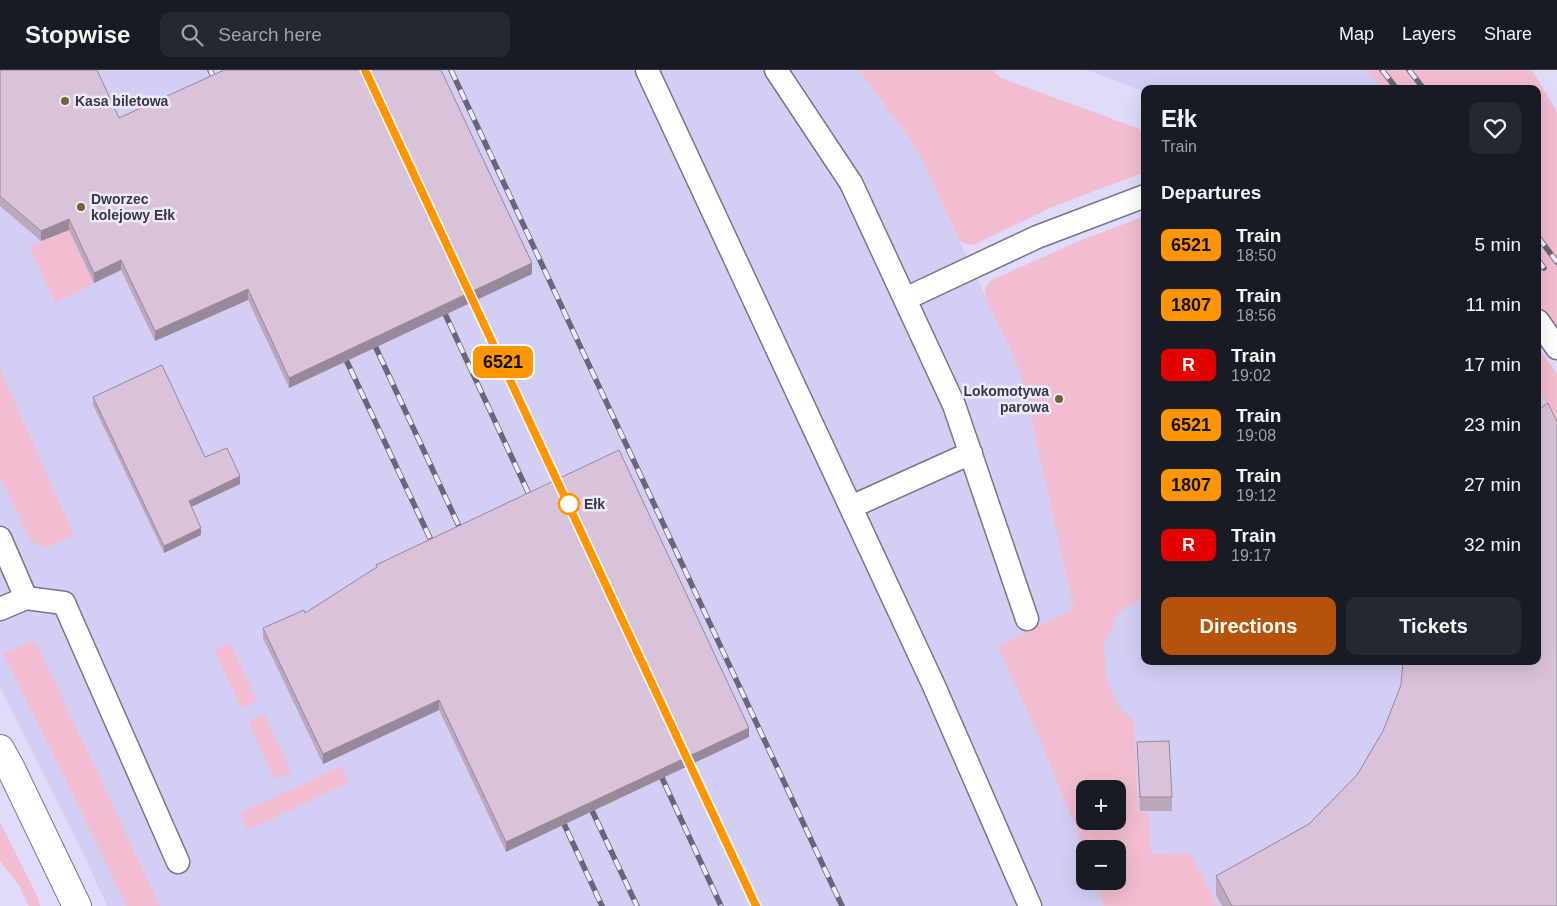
<!DOCTYPE html>
<html lang="en">
<head>
<meta charset="utf-8">
<style>
	:root { --surface:#171b24; --page:#242831; --text:#f1f3f6; --muted:#9ea1a6; --line:#363941; --accent:#b45309 }
	body { margin:0; font-family:Arial,sans-serif; background:var(--page); color:var(--text); height:100vh; display:flex; flex-direction:column; font-size:19px; white-space:nowrap }
	* { box-sizing:border-box; margin:0 }
	p { font-size:16px; color:var(--muted) }
	.icon { flex:none; width:28px; height:28px; fill:none; stroke:currentColor; stroke-width:2; stroke-linecap:round; stroke-linejoin:round }
	.map { position:relative; flex:1; overflow:hidden }
	.panel { position:absolute; left:1141px; top:15px; width:400px; height:580px; display:flex; flex-direction:column; background:var(--surface); border-radius:10px; box-shadow:0 5px 20px #0002 }
	.panel>* { flex:none }
	.badge { padding:0 10px; border-radius:8px; font-size:18px; line-height:32px }
	.controls { position:absolute; left:1076px; top:710px; display:grid; gap:10px }
	.controls a { display:grid; place-items:center; width:50px; height:50px; border-radius:10px; background:var(--surface); box-shadow:0 5px 20px #0002; font-size:25px }
	.map>.badge { position:absolute; translate:-50% -50%; box-shadow:0 0 0 2px #fff }
	h2 { padding:0 20px; font-size:19px; line-height:45px }
	.round { display:grid; place-items:center; flex:none; width:52px; height:52px; border-radius:10px; background:var(--page) }
	.headline { display:flex; align-items:center; justify-content:space-between; height:85px; padding:0 20px }
	h1 { font-size:24px; font-weight:700; line-height:38px }
	.action { display:flex; gap:10px; margin-top:auto; padding:10px 20px }
	.action a { flex:1; height:58px; border-radius:10px; background:var(--accent); color:#fff; font-size:20px; font-weight:700; line-height:58px; text-align:center }
	.action a+a { background:var(--page); color:var(--text) }
	ul { padding:0; list-style:none }
	li { display:flex; align-items:center; gap:15px; height:60px; padding:0 20px }
	li div { flex:1 }
	li b { display:block; font-size:19px }
	li em { font-style:normal }
	li .badge { min-width:55px; font-weight:700; text-align:center }
	header { display:flex; align-items:center; gap:30px; box-sizing:border-box; height:70px; padding:0 25px; background:var(--surface); border-bottom:1px solid var(--line) }
	header strong { font-size:24px }
	nav { display:flex; gap:28px; margin-inline-start:auto; font-size:18px }
	.search { width:350px; height:45px; background:var(--page); display:flex; align-items:center; gap:12px; box-sizing:border-box; padding:0 18px; border-radius:10px; color:var(--muted); font-size:19px }
	.map>svg:first-child { display:block }
	.built { fill:#d3cff4; fill-rule:evenodd }
	.green { fill:#f2bdd0; fill-rule:evenodd }
	.lines { fill:none; stroke-linecap:round; stroke-linejoin:round }
	.lane-casing { stroke:#78748f; stroke-width:25 }
	.secondary-casing { stroke:#78748f; stroke-width:30 }
	.lane { stroke:#fff; stroke-width:22 }
	.secondary { stroke:#fff; stroke-width:28 }
	.rail-casing { stroke:#686677; stroke-width:5.5 }
	.rail { stroke:#eceafd; stroke-width:4; stroke-dasharray:11; stroke-linecap:butt }
	.wall { fill:#bba8bc }
	.shaded-wall { fill:#988899 }
	.building { fill:#d9c3db; stroke:#988899 }
	.line-casing { stroke:#fff; stroke-width:11 }
	.line { stroke:#ff9500; stroke-width:8 }
	.poi-dot { fill:#746431; stroke:#eceafd; stroke-width:2 }
	.stop-dot { fill:#fff; stroke:#ff9500; stroke-width:2.5 }
	.labels { text-anchor:middle; stroke-width:5; stroke-linejoin:round; paint-order:stroke }
	.poi-label { font-size:14px; font-weight:bold; fill:#3a3844; stroke:#eceafd; text-anchor:start }
	.stop-label { font-size:14px; font-weight:bold; fill:#3a3844; stroke:#eceafd; text-anchor:start }
</style>
</head>
<body>
<header>
<strong>Stopwise</strong>
<div class="search"><svg class="icon" aria-label="search" viewBox="0 0 24 24"><circle cx="10" cy="10" r="6"/><path d="M15 15l6 6"/></svg>Search here</div>
<nav><a>Map</a><a>Layers</a><a>Share</a></nav>
</header>
<div class="map">
<svg width="1557" height="836" viewBox="0 0 1557 836">
	<rect width="100%" height="100%" fill="#dfdbfa"/>
	<path class="built" d="M 0,0 L 859,0 L 917,79 L 986,228 L 1145,162 L 1145,591 L 1538,591 L 1538,283 L 1557,309 L 1557,836 L 107,836 L 83,783 L 0,617 ZM 1085,719 L 1118,719 L 1118,751 L 1085,751 ZM 1085,779 L 1118,779 L 1118,811 L 1085,811 Z
		M 1087,0 L 1510,0 L 1520,19 L 1145,19 L 1145,22 Z"/>
	<path class="green" d="M 859,0 L 992,0 L 1001,8 L 1145,61 L 1145,102 L 1057,135 L 975,174 L 967,175 L 960,171 L 917,79 Z
		M 1366,0 L 1532,0 L 1557,42 L 1557,257 L 1538,234 L 1538,19 L 1382,19 Z
		M 1145,146 L 1145,526 L 1119,542 L 1104,574 L 1106,611 L 1119,637 L 1134,651 L 1138,743 L 1149,743 L 1151,784 L 1190,783 L 1218,836 L 1104,836 L 1096,811 L 1118,811 L 1118,779 L 1085,779 L 1085,781 L 1041,672 L 998,576 L 1074,539 L 1021,303 L 986,228 C 984,220 985,215 992,210 L 1079,171 ZM 1085,719 L 1118,719 L 1118,751 L 1085,751 Z
		M 69,160 L 94,213 L 56,233 L 29,176 Z
		M 1538,277 L 1557,304 L 1557,354 L 1541,323 L 1538,325 Z
		M 0,299 L 74,465 L 45,478 L 31,471 L 0,406 Z
		M 29,572 L 35,572 L 38,576 L 160,836 L 127,836 L 4,584 Z
		M 230,573 L 257,631 L 241,638 L 214,580 Z
		M 264,644 L 291,702 L 275,710 L 248,652 Z
		M 341,696 L 349,712 L 248,760 L 240,743 Z
		M 0,752 L 37,826 L 40,836 L 29,836 L 18,814 L 0,791 Z"/>
	<g class="lines">
		<defs>
			<path id="lane" d="M 647,0 L 934,616 L 1030,836
				M 776,0 L 851,113 L 954,335 L 1027,549
				M 905,229 L 1037,167 L 1145,126
				M 1538,251 L 1557,278
				M 851,437 L 971,383
				M 0,468 L 26,528 L 0,539
				M 26,528 L 64,533 L 178,792"/>
			<path id="secondary" d="M 0,679 L 10,697 L 77,836"/>
		</defs>
		<use href="#lane" class="lane-casing"/>
		<use href="#secondary" class="secondary-casing"/>
		<use href="#lane" class="lane"/>
		<use href="#secondary" class="secondary"/>
		<defs>
			<path id="rail" d="M 210,0 L 218,17
				M 451,0 L 842,836
				M 1382,0 L 1397,19
				M 1409,0 L 1424,19
				M 1538,167 L 1557,192
				M 1538,190 L 1544,198
				M 468,220 L 563,421
				M 440,233 L 534,435
				M 370,265 L 464,467
				M 341,279 L 436,481
				M 685,681 L 756,836
				M 656,695 L 721,836
				M 587,730 L 637,836
				M 558,741 L 602,836"/>
		</defs>
		<use href="#rail" class="rail-casing"/>
		<use href="#rail" class="rail"/>
	</g>
	<path class="wall" d="M 0,0 L 119,48 L 532,204 L 289,318 L 248,230 L 155,271 L 121,200 L 94,213 L 69,160 L 41,171 L 0,136 Z
		M 93,327 L 205,387 L 240,414 L 191,437 L 201,465 L 164,483 L 93,335 Z
		M 376,495 L 749,667 L 506,782 L 439,640 L 323,694 L 263,568 L 263,558 L 305,543 L 376,498 Z
		M 1383,661 L 1557,836 L 1222,836 L 1216,825 L 1216,806 L 1309,754 L 1357,705 Z
		M 1137,672 L 1172,727 L 1172,741 L 1140,741 Z"/>
	<path class="shaded-wall" d="M 69,149 L 69,160 L 41,171 L 41,161 Z
		M 121,190 L 121,200 L 94,213 L 94,203 Z
		M 532,193 L 532,204 L 289,318 L 289,308 Z
		M 248,219 L 248,230 L 155,271 L 155,261 Z
		M 240,406 L 240,414 L 189,438 L 189,431 Z
		M 201,458 L 201,465 L 164,483 L 164,476 Z
		M 439,630 L 439,640 L 323,694 L 323,684 Z
		M 749,658 L 749,667 L 506,782 L 506,772 Z"/>
	<path class="building" d="M 0,0 L 97,0 L 119,48 L 224,0 L 441,0 L 532,193 L 289,308 L 248,219 L 155,261 L 121,190 L 94,203 L 69,149 L 41,161 L 0,126 Z
		M 162,295 L 205,387 L 227,378 L 240,406 L 189,431 L 201,458 L 164,476 L 93,327 Z
		M 1548,333 L 1557,352 L 1557,836 L 1232,836 L 1216,806 L 1309,754 L 1357,705 L 1383,661 L 1401,615 L 1403,591 L 1538,591 L 1538,340 Z
		M 619,380 L 749,658 L 506,772 L 439,630 L 323,684 L 263,558 L 304,540 L 305,543 L 377,497 L 376,495 Z
		M 1169,671 L 1172,727 L 1140,727 L 1137,672 Z"/>
	<g class="lines">
		<defs>
			<path id="line" d="M 365,0 L 756,836"/>
		</defs>
		<use href="#line" class="line-casing"/>
		<use href="#line" class="line"/>
	</g>
	<g class="poi-dot">
		<circle cx="65" cy="31" r="5"/>
		<circle cx="81" cy="137" r="5"/>
		<circle cx="1059" cy="329" r="5"/>
	</g>
	<circle class="stop-dot" cx="569" cy="434" r="10"/>
	<g class="labels">
		<g class="poi-label">
			<text x="75" y="36">Kasa biletowa</text>
			<text x="91" y="134">Dworzec<tspan x="91" dy="16">kolejowy Ełk</tspan></text>
			<text x="1049" y="326" text-anchor="end">Lokomotywa<tspan x="1049" dy="16">parowa</tspan></text>
		</g>
		<g class="stop-label">
			<text x="584" y="439">Ełk</text>
		</g>
	</g>
</svg>
<div class="controls">
<a>+</a>
<a>−</a>
</div>
<b class="badge" style="left:503px;top:292px;background:#ff9500;color:#111">6521</b>
<section class="panel">
<div class="headline"><div><h1>Ełk</h1><p>Train</p></div><a class="round"><svg class="icon" aria-label="heart" viewBox="0 0 24 24"><path d="M12 20l-8-8c-3-5 5-10 8-4 3-6 11-1 8 4z"/></svg></a></div>
<h2>Departures</h2>
<ul>
<li><span class="badge" style="background:#ff9500;color:#111">6521</span><div><b>Train</b><p>18:50</p></div><em>5 min</em></li>
<li><span class="badge" style="background:#ff9500;color:#111">1807</span><div><b>Train</b><p>18:56</p></div><em>11 min</em></li>
<li><span class="badge" style="background:#e50000;color:#fff">R</span><div><b>Train</b><p>19:02</p></div><em>17 min</em></li>
<li><span class="badge" style="background:#ff9500;color:#111">6521</span><div><b>Train</b><p>19:08</p></div><em>23 min</em></li>
<li><span class="badge" style="background:#ff9500;color:#111">1807</span><div><b>Train</b><p>19:12</p></div><em>27 min</em></li>
<li><span class="badge" style="background:#e50000;color:#fff">R</span><div><b>Train</b><p>19:17</p></div><em>32 min</em></li>
</ul>
<div class="action"><a>Directions</a><a>Tickets</a></div>
</section>
</div>
</body>
</html>
